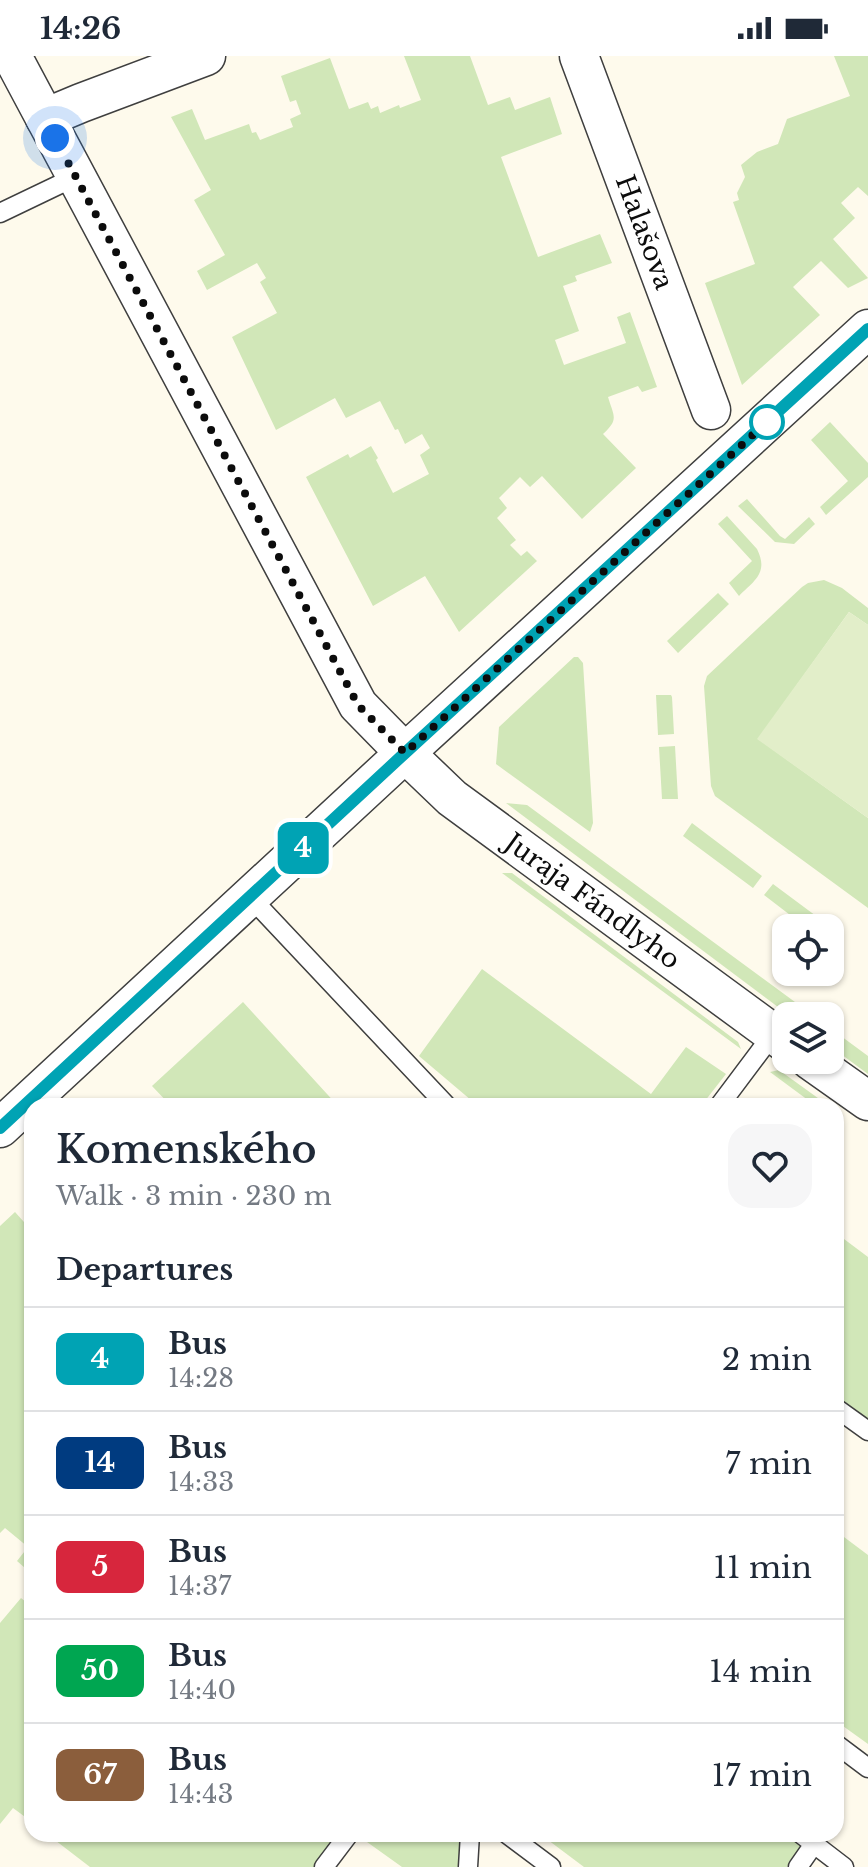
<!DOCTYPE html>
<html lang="en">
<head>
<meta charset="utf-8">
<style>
	:root { --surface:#fff; --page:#f6f6f7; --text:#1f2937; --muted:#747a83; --line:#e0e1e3 }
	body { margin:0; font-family:"Libre Baskerville",serif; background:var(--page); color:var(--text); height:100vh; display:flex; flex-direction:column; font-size:30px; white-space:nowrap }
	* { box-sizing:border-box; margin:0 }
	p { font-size:26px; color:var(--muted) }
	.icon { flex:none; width:44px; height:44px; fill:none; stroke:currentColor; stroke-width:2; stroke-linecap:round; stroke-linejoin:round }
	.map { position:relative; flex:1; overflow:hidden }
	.drawer { position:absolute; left:24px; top:1042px; width:820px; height:744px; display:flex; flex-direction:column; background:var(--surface); border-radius:24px; box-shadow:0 2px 6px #0004 }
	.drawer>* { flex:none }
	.badge { padding:0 16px; border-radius:12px; font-size:28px; line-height:52px }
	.tools { position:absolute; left:772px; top:858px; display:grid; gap:16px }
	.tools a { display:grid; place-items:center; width:72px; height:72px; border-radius:16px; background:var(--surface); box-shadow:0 2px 6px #0004; font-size:40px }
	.you { position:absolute; width:40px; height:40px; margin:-20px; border:6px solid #fff; border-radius:50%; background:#1a73e8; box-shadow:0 0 0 12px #1a73e833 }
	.map>.badge { position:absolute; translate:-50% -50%; box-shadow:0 0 0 4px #fff }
	h2 { padding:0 32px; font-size:30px; line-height:72px }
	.round { display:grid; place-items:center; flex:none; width:84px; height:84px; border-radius:24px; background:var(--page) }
	.headline { display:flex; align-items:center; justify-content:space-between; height:136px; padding:0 32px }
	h1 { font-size:38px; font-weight:600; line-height:60px }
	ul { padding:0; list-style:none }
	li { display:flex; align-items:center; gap:24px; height:104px; padding:0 32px; border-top:2px solid var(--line) }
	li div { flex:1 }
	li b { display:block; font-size:30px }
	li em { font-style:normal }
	li .badge { min-width:88px; font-weight:700; text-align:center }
	.status { display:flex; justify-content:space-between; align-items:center; height:56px; padding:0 40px; background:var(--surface); direction:ltr }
	.status svg { height:22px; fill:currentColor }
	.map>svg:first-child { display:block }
	.green { fill:#d1e7b8 }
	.pitch { fill:#e2eec9 }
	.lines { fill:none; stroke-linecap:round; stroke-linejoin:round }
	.lane-casing { stroke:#3f3f3f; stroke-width:21 }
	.street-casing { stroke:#3f3f3f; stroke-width:41 }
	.lane { stroke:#fff; stroke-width:18 }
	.street { stroke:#fff; stroke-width:38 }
	.line-casing { stroke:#fff; stroke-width:18 }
	.line { stroke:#00a3b4; stroke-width:12 }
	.walk { stroke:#0c0c0c; stroke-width:8; stroke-dasharray:0 14.4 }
	.stop-dot { fill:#fff; stroke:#00a3b4; stroke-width:4 }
	.labels { text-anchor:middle; stroke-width:8; stroke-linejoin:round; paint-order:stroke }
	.street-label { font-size:26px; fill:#0c0c0c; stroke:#fff }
</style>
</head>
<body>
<div class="status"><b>14:26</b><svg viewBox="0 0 49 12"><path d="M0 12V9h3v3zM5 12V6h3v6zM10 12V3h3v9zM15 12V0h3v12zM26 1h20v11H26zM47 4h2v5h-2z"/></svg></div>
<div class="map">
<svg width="868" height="1811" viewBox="0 0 868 1811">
	<rect width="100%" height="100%" fill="#fefaec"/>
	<path class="green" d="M 404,0 L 470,0 L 488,49 L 510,41 L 515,54 L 550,41 L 562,78 L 501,101 L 538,201 L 600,178 L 612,207 L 575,220 L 577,225 L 563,230 L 579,275 L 555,284 L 564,309 L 626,287 L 617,261 L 630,256 L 657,331 L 642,336 L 638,330 L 608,341 C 614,361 619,363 603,378 L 636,412 L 582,463 L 542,420 L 530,431 L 520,421 L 499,442 L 507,452 L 497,462 L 516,484 L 510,489 L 521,500 L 527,495 L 537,505 L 459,576 L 425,520 L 373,550 L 306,421 L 348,398 L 350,402 L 371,390 L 378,402 L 376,404 L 393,437 L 429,418 L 420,399 L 430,392 L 422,378 L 405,388 L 398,373 L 395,374 L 380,345 L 346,362 L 335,342 L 276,374 L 232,281 L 277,257 L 260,226 L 266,222 L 257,207 L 207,234 L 197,215 L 225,199 L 194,144 L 211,134 L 171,61 L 192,53 L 205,84 L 249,68 L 252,77 L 256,76 L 260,84 L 293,71 L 290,63 L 301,58 L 296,44 L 290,46 L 281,20 L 330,2 L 349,53 L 368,46 L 371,53 L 378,50 L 380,57 L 399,49 L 400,52 L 421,44 Z
		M 834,0 L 868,0 L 868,140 L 858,131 L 841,147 L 855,162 L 833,183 L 868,222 L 848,232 L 821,205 L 793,231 L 820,259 L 742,329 L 705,227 L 755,208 L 733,146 L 739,144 L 737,137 L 745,121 L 741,109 L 757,96 L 778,88 L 787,63 L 850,40 Z
		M 830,366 L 868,407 L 868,421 L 826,459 L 820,451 L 848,425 L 811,384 Z
		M 747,443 L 780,480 L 785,483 L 809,461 L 815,468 L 794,488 L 775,486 L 738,450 Z
		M 727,460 L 757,493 C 769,517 754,525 739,540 L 729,527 L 752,505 L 718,468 Z
		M 824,524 L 842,532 L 868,552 L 868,569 L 849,556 L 758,683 L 868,762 L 868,852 L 715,740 L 711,730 L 704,630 L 707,620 L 802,531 L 808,527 Z
		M 718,537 L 729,548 L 678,597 L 667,585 Z
		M 574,601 L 578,601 L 583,607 L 593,767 L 590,776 L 496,708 L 499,671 Z
		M 656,639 L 671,639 L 672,641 L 674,678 L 658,679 Z
		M 675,690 L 678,743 L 662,743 L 659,691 Z
		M 506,747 L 527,749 L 814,960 L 790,960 Z
		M 692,767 L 762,820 L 753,832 L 683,780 Z
		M 502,817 L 512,817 L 738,986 L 741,993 Z
		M 773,828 L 843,880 L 834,892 L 830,889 L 830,872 L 807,872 L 764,839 Z
		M 482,913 L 651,1038 L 686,991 L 726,1018 L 701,1050 L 478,1050 L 419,1000 Z
		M 243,946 L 338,1050 L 171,1050 L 152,1030 Z
		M 830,972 L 868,1000 L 868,1018 L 830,990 Z
		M 779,1014 L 829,1050 L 816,1050 L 770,1016 Z
		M 15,1156 L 32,1175 L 32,1507 L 30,1506 L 25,1512 L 17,1505 L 28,1491 L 5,1472 L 0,1477 L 0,1170 Z
		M 836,1177 L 868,1201 L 868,1364 L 836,1339 Z
		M 836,1475 L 868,1499 L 868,1688 L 836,1665 Z
		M 21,1542 L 32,1551 L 32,1766 L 13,1752 L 0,1768 L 0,1567 Z
		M 47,1778 L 340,1778 L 324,1811 L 90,1811 Z
		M 372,1778 L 472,1778 L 467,1811 L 402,1811 L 367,1786 Z
		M 540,1778 L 795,1778 L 806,1786 L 787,1811 L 584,1811 Z"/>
	<path class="pitch" d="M 849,556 L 868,569 L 868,762 L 757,683 Z"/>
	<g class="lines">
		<defs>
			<path id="lane" d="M 0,157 L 75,121
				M 250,841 L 447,1050
				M 719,1050 L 773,978
				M 836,1352 L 868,1375
				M 836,1688 L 868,1712
				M 507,1778 L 551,1811
				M 801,1778 L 844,1811
				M 324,1811 L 349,1778
				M 468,1811 L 470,1778
				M 798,1811 L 814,1788"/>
			<g id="street">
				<path id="s1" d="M 12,0 L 358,649 L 405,697 L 452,742 L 786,987"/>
				<path id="s2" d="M 579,0 L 711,354"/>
				<path d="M 45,62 L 81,47 L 206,0"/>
				<path d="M 810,1004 L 868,1045"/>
				<path d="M 0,1072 L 405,697 L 868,273"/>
			</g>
		</defs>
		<use href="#lane" class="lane-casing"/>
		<use href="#street" class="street-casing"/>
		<use href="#lane" class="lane"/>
		<use href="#street" class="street"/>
	</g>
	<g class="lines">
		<defs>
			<path id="line" d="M 0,1072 L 405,697 L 868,273"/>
		</defs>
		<use href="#line" class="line-casing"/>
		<use href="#line" class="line"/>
		<path class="walk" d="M 55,82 L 358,649 L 405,697 L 767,366"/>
	</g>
	<circle class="stop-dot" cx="767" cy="366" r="16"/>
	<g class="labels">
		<g class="street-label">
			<text dy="9" stroke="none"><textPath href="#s2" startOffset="188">Halašova</textPath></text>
			<text dy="9" stroke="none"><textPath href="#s1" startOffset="1042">Juraja Fándlyho</textPath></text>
		</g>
	</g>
</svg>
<div class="tools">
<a><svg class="icon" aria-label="locate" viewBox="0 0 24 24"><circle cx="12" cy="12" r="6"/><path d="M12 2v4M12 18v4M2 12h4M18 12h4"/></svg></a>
<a><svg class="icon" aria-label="layers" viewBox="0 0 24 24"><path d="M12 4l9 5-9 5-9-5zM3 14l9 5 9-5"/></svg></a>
</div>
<div class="you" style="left:55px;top:82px"></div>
<b class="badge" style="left:303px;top:792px;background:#00a3b4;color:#fff">4</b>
<section class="drawer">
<div class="headline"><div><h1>Komenského</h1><p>Walk · 3 min · 230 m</p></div><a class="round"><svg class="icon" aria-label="heart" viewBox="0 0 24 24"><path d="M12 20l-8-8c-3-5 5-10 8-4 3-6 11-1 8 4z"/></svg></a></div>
<h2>Departures</h2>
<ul>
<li><span class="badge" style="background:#00a3b4;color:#fff">4</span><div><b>Bus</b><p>14:28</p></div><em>2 min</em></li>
<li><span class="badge" style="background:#003b80;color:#fff">14</span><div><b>Bus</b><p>14:33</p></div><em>7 min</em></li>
<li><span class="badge" style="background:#d7263d;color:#fff">5</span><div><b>Bus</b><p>14:37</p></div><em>11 min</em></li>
<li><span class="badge" style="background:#00a651;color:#fff">50</span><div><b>Bus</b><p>14:40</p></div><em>14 min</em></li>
<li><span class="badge" style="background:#8b5e3c;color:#fff">67</span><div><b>Bus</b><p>14:43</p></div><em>17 min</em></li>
</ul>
</section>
</div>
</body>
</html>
